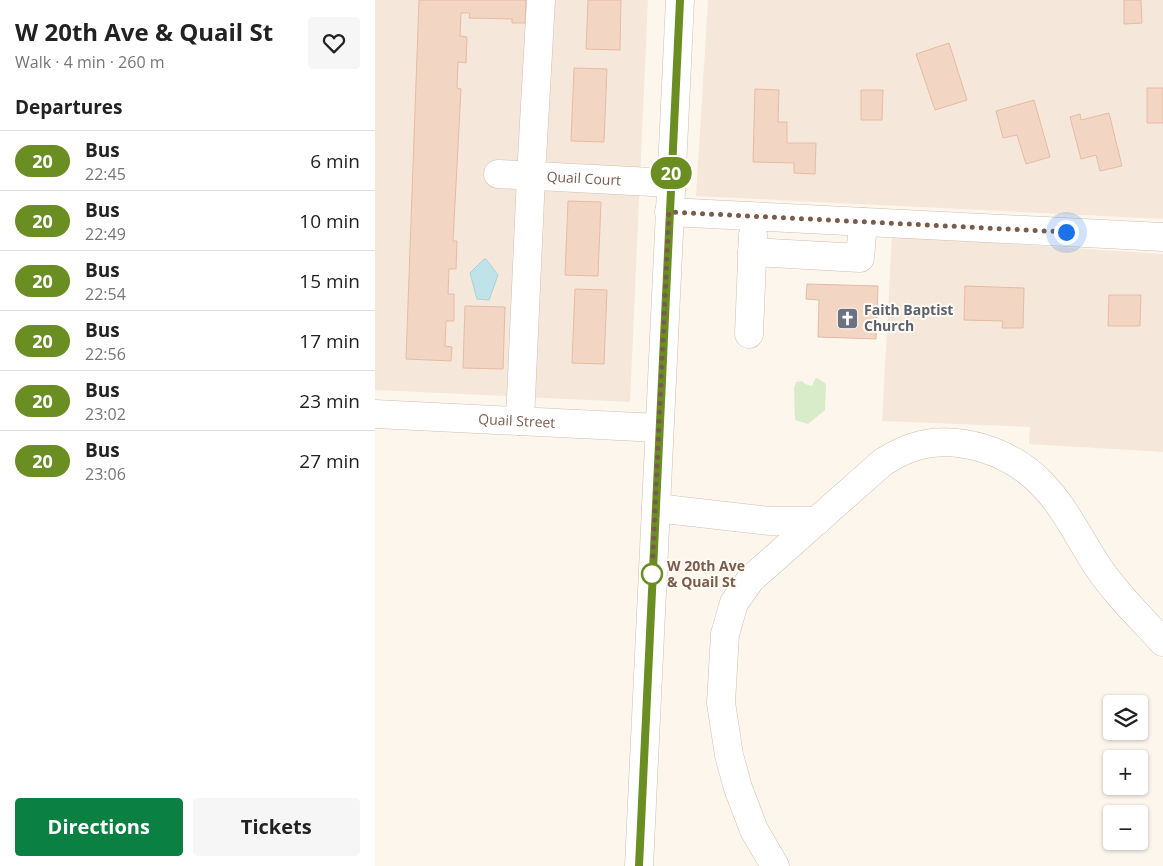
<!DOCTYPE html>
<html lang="en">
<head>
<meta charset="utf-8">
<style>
	:root { --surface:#fff; --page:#f6f6f6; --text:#222; --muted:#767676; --line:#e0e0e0; --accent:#0b8043 }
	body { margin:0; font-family:"Open Sans",sans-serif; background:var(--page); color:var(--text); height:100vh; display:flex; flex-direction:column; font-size:19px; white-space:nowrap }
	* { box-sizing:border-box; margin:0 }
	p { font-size:16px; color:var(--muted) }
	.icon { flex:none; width:28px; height:28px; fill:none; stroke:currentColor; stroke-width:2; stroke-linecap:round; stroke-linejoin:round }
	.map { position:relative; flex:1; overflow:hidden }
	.sheet { display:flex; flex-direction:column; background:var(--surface); width:375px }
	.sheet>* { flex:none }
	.badge { padding:0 10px; border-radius:16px; font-size:18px; line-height:32px }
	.tools { position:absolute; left:728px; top:695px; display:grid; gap:10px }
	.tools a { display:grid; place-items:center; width:45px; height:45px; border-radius:5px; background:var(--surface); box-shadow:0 1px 4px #0004; font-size:25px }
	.you { position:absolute; width:25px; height:25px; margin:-12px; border:4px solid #fff; border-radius:50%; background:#1a73e8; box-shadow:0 0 0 8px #1a73e833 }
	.map>.badge { position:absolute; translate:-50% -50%; box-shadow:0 0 0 2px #fff }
	h2 { padding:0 15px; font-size:19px; line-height:45px }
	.round { display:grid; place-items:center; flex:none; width:52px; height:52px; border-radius:5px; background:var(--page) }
	.headline { display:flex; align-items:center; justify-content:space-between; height:85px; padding:0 15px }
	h1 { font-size:24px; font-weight:700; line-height:38px }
	.primary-button { display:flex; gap:10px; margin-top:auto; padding:10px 15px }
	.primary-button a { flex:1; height:58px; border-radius:5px; background:var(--accent); color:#fff; font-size:20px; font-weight:700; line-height:58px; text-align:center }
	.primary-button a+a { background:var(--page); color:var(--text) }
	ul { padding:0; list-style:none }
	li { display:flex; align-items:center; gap:15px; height:60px; padding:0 15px; border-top:1px solid var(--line) }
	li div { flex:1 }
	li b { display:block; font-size:19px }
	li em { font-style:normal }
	li .badge { min-width:55px; font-weight:700; text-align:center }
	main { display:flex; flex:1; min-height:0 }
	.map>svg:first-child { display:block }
	.residential { fill:#f5e8da }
	.green { fill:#d8ecc9 }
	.water { fill:#bfe3e8; stroke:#a5d3da }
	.building { fill:#f3d5c3; stroke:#e6bba3 }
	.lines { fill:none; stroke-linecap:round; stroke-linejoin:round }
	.minor-casing { stroke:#d1beb0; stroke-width:29 }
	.minor { stroke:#fff; stroke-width:28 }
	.line-casing { stroke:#fff; stroke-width:11 }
	.line { stroke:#6b8e23; stroke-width:8 }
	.walk { stroke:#7a5c4d; stroke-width:5; stroke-dasharray:0 9 }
	.stop-dot { fill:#fff; stroke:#6b8e23; stroke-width:2.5 }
	.labels { text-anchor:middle; stroke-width:4; stroke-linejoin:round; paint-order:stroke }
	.street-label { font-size:14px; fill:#7a5c4d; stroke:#fffaf3 }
	.worship-label { font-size:14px; font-weight:bold; fill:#5b616d; stroke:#fffaf3; text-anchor:start }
	.stop-label { font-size:14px; font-weight:bold; fill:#7a5c4d; stroke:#fffaf3; text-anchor:start }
</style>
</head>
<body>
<main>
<section class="sheet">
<div class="headline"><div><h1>W 20th Ave &amp; Quail St</h1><p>Walk · 4 min · 260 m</p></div><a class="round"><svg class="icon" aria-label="heart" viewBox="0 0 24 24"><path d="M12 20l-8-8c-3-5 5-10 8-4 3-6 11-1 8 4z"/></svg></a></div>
<h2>Departures</h2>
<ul>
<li><span class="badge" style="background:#6b8e23;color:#fff">20</span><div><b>Bus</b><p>22:45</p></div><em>6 min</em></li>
<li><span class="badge" style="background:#6b8e23;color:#fff">20</span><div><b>Bus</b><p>22:49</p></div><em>10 min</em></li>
<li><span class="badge" style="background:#6b8e23;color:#fff">20</span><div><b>Bus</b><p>22:54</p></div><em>15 min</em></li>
<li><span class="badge" style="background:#6b8e23;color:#fff">20</span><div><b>Bus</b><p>22:56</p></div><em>17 min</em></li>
<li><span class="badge" style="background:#6b8e23;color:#fff">20</span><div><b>Bus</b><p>23:02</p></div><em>23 min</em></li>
<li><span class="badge" style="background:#6b8e23;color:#fff">20</span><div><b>Bus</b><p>23:06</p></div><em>27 min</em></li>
</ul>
<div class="primary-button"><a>Directions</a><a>Tickets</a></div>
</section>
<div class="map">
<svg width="788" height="866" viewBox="0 0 788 866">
	<rect width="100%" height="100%" fill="#fdf6ec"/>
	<path class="residential" d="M 0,0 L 273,0 L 255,402 L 0,390 Z
		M 333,0 L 788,0 L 788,219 L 321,196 Z
		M 517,236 L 788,254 L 788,452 L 654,444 L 655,427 L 507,421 Z"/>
	<path class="green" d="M 442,378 L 451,384 L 450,410 L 433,424 L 420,420 L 419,388 L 421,382 L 427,381 L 430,384 L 437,386 L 440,379 Z"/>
	<path class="water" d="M 109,259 L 111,259 L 123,275 L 114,300 L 102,299 L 95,273 Z"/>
	<path class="building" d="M 44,0 L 151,0 L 150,23 L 137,23 L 137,19 L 94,18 L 95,13 L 86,13 L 85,36 L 92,37 L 91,63 L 83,62 L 82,88 L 86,89 L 78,241 L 82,241 L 81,269 L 74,269 L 73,294 L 79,294 L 79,321 L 71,321 L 70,346 L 77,347 L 76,361 L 31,359 Z
		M 213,0 L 246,0 L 245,50 L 211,49 Z
		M 749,0 L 766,0 L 767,23 L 749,24 Z
		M 574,43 L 592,100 L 560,110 L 541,54 Z
		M 199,68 L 232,69 L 229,142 L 196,141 Z
		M 772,88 L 788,88 L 788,123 L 772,123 Z
		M 380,89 L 404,90 L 403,122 L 412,122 L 412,143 L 441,143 L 440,174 L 419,173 L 419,163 L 378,162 Z
		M 486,90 L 508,90 L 507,120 L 486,120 Z
		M 659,100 L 675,157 L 651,164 L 642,135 L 628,138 L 621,111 Z
		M 734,113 L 747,166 L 725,171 L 721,155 L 706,159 L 695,117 L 705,114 L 706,120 Z
		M 193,201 L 226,202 L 223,276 L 190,275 Z
		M 432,284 L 503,286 L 501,339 L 443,337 L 444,300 L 431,299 Z
		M 590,286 L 649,288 L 648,328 L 627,328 L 628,321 L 589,320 Z
		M 200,289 L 232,290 L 229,364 L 197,363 Z
		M 734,295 L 766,295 L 765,326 L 733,326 Z
		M 90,306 L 130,307 L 128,369 L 88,368 Z"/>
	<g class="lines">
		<defs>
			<g id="minor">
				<path id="s1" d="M 123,174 L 296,183"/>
				<path d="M 294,212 L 788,237"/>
				<path d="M 377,252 L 485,258 L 488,222"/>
				<path d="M 374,334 L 378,235"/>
				<path id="s2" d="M 0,414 L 284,428"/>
				<path d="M 145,421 L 156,176 L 166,0"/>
				<path d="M 281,508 L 395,521 L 442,521"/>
				<path d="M 264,866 L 305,0"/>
				<path d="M 400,866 L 379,830 L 363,788 L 354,755 L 346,703 L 350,634 L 359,603 L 376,579 L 508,462 C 518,456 528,450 539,447 C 583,433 637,452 668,485 C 691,509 705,540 723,567 C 741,594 766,618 788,642"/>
			</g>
		</defs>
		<use href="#minor" class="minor-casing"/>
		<use href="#minor" class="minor"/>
	</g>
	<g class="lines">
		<defs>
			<path id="line" d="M 264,866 L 305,0"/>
		</defs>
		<use href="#line" class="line-casing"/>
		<use href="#line" class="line"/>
		<path class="walk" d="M 277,574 L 294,212 L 691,232"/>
	</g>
	<defs>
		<symbol id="church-square" viewBox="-11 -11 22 22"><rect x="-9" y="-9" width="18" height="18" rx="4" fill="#6b7280" stroke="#fffaf3"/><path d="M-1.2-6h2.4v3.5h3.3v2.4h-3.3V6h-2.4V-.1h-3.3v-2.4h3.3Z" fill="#fff"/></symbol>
	</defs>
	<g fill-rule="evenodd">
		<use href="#church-square" x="460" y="306" width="25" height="25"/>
	</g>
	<circle class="stop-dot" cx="277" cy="574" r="10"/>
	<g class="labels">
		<g class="street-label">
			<text dy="5" stroke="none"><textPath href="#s1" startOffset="86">Quail Court</textPath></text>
			<text dy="5" stroke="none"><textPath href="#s2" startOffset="142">Quail Street</textPath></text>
		</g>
		<g class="worship-label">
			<text x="489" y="315">Faith Baptist<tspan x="489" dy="16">Church</tspan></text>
		</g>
		<g class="stop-label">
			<text x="292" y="571">W 20th Ave<tspan x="292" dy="16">&amp; Quail St</tspan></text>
		</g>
	</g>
</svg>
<div class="tools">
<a><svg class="icon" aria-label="layers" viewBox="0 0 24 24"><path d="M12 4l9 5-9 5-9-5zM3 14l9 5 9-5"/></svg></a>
<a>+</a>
<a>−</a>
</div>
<div class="you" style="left:691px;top:232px"></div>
<b class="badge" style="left:296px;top:173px;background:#6b8e23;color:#fff">20</b>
</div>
</main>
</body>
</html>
